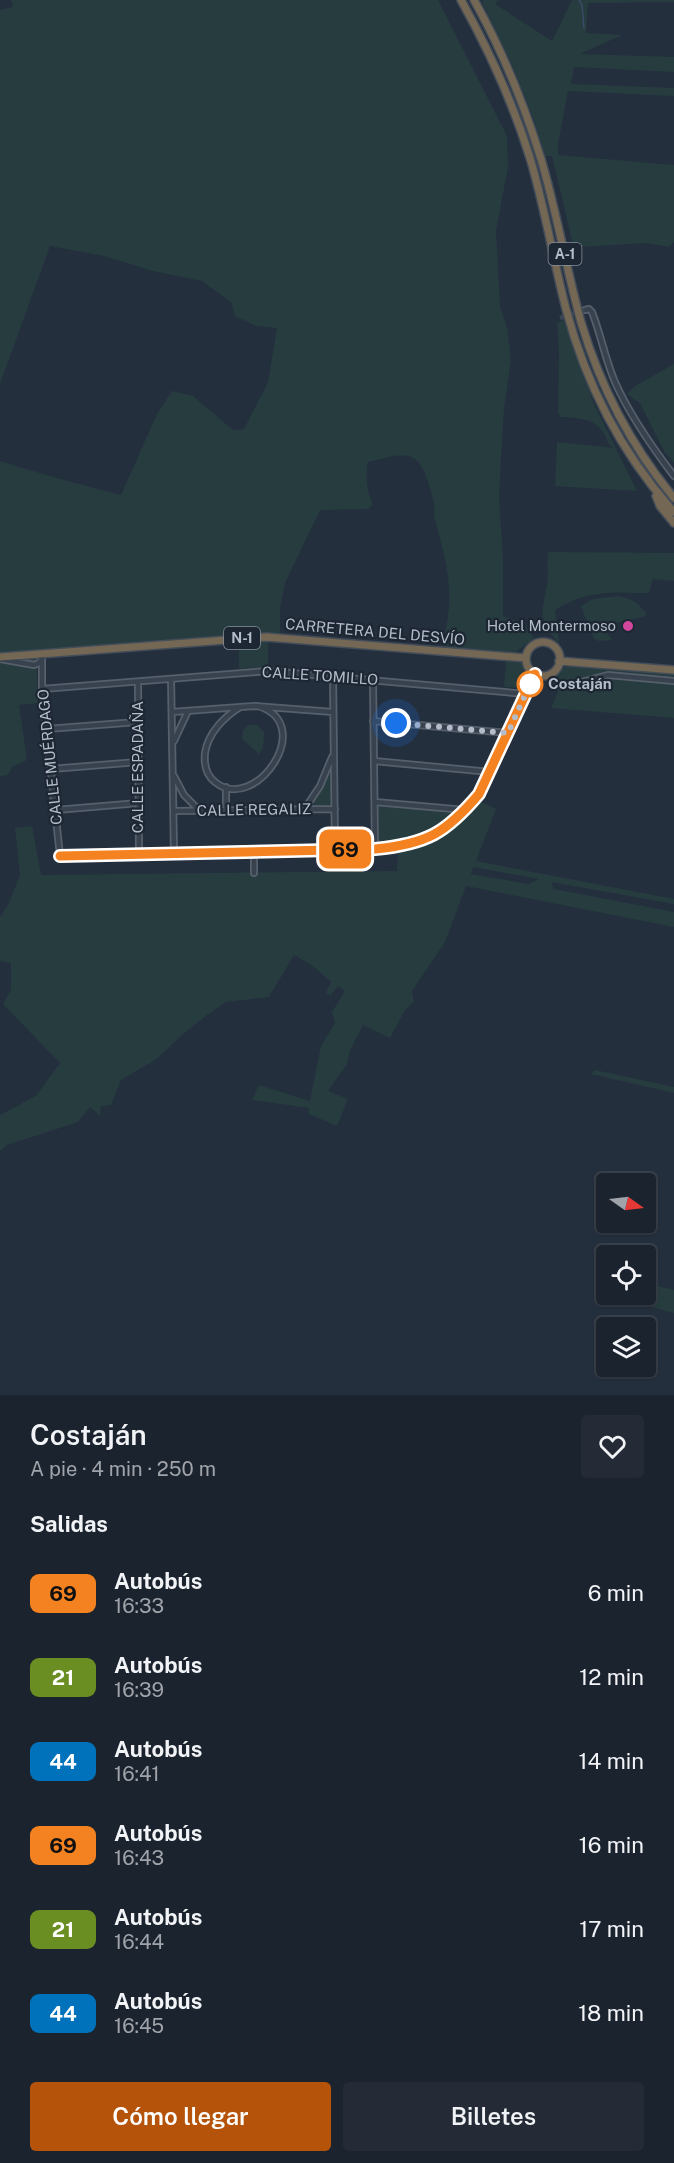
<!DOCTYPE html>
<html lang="es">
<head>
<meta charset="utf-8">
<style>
	:root { --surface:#1b232e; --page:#242b36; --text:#f1f3f6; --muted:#a0a4aa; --line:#39404a; --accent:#b45309 }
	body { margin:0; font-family:"Public Sans",sans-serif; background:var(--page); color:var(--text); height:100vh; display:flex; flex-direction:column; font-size:22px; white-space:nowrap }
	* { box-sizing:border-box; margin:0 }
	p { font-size:20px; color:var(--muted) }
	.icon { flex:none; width:33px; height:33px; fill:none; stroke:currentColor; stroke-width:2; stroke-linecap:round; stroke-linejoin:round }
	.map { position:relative; height:1395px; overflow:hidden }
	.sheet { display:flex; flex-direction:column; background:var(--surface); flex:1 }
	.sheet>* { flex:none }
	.badge { padding:0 12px; border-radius:9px; font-size:21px; line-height:39px }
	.needle { width:39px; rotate:104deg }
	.controls { position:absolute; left:596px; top:1173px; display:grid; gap:12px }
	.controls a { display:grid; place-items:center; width:60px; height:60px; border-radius:6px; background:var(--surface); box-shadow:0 2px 4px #0004,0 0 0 2px var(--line); font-size:30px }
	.you { position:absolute; width:30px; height:30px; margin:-15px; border:4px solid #fff; border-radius:50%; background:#1a73e8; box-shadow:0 0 0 9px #1a73e833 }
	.map>.badge { position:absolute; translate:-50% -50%; box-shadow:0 0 0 3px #fff }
	h2 { padding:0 30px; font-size:22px; line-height:54px }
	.round { display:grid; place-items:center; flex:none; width:63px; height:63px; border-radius:6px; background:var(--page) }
	.summary { display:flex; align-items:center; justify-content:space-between; height:102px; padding:0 30px }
	h1 { font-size:28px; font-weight:600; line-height:45px }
	.action { display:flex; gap:12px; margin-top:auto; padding:12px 30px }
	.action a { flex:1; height:69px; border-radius:6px; background:var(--accent); color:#fff; font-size:24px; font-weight:600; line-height:69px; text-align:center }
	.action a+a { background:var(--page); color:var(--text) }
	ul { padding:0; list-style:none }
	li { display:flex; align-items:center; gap:18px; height:84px; padding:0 30px }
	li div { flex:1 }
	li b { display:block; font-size:22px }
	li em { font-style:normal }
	li .badge { min-width:66px; font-weight:700; text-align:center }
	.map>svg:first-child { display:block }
	.green { fill:#263c3f; fill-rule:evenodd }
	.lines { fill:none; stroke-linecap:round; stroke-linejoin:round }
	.stream { stroke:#394c67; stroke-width:1.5 }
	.minor-tunnel { stroke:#3a4453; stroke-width:4.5; stroke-dasharray:4.5 2; stroke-linecap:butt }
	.minor-casing { stroke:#565f6c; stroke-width:8 }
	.highway-casing { stroke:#434c59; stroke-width:10 }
	.minor { stroke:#38414e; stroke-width:4.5 }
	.highway { stroke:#746855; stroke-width:7 }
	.line-casing { stroke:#fff; stroke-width:14 }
	.line { stroke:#f58220; stroke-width:9 }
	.walk { stroke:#b4bcc9; stroke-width:6; stroke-dasharray:0 10.8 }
	.hotel-dot { fill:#d1479c; stroke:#1d2633; stroke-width:2 }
	.stop-dot { fill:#fff; stroke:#f58220; stroke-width:3 }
	.labels { text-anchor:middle; stroke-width:4.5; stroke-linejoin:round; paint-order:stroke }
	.shield { fill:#1d2633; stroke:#878f9c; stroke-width:1.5 }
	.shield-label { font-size:14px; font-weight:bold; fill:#b4bcc9 }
	.poi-label { font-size:15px; fill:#b4bcc9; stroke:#1d2633; text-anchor:end }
	.street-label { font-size:15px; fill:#b4bcc9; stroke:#1d2633 }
	.stop-label { font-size:15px; font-weight:bold; fill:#b4bcc9; stroke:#1d2633; text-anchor:start }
</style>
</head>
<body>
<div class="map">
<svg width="674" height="1395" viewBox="0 0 674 1395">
	<rect width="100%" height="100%" fill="#242f3e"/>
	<path class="green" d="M 11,0 L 438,0 L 507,136 L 508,167 L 496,231 L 500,306 L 507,328 L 511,360 L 504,409 L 501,457 L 499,498 L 503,558 L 503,616 L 524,624 L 534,638 L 516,652 L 440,650 C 457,599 448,566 434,516 C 436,506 432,497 430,488 C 418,445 404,454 368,462 C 365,475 367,493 373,504 L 368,509 L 320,510 L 285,583 L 280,608 L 280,638 L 33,653 L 36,658 L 38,703 L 19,705 L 27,760 L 12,767 L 8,775 L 0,776 L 0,461 L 53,477 L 121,495 L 157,414 L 172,391 L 193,396 L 233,430 L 244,429 L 268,382 L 277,328 L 256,326 L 235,316 L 231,302 L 202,281 L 153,271 L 104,256 L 50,246 L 0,384 L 0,10 L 13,7 Z
		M 484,0 L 498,0 L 495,4 L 552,41 L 572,0 L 674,0 L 674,2 L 588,3 L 586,33 L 622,35 L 580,54 L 674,57 L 674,72 L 574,67 L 571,84 L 674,88 L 674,96 L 568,91 L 558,144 L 558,155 L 674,165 L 674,242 L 669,247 L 646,243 L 580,247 L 573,245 L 552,156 L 545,156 C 530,102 507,52 482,2 Z
		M 564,320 L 594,404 L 637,491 L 555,486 L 557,442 L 614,448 C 607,444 607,438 603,432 C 594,418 576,418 561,417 L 558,413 L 559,354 L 557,323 Z
		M 674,364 L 674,463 L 665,453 L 640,403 L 627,394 L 635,386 Z
		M 548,552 L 674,553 L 674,581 L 653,579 L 649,593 C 610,593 589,589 555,610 L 559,641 L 558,642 C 539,622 541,615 546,590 C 549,578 547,564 548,552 Z
		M 619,596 C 633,599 639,603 647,615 C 631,623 622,616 605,630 L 612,640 L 599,641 L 594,639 L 581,606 L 593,599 Z
		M 268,642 L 268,666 L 239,669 L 239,643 Z
		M 506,661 C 523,662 522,661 530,676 L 524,688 L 504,687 Z
		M 568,666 L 674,674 L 674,718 L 551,708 L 559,689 L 556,675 L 561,669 Z
		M 249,725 L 257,725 L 264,732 L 263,748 L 259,754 L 242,739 L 243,730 Z
		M 332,768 L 333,807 L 309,808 L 323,785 L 329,769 Z
		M 479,801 L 496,809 L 476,861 L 674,899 L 674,904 L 551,882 L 554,889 L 674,912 L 674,927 L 466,886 L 445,942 L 412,991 L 414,1002 L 405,1010 L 390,1038 L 363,1025 L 350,1050 L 347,1064 L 328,1091 L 348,1099 L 337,1126 L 309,1114 L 309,1108 L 252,1100 L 259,1085 L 310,1101 L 321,1046 L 335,1023 L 332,1012 L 345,991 L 338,986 L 331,995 L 326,993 L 331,982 L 313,966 L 294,955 L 269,997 L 226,1002 L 207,1015 L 183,1034 L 158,1058 L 121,1080 L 111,1105 L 101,1106 L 100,1116 L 90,1107 L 78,1122 L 7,1145 L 0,1151 L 0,1115 L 36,1096 L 60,1063 L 3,1004 L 11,990 L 11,963 L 0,961 L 0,917 L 8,905 L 20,875 L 15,828 L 32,826 L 41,875 L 397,871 L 398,851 C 432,844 457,828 479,801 ZM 473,867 L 539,879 L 529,884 L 471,874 Z
		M 378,804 L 458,812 C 437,830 407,847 379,844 Z
		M 595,1070 L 674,1087 L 674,1093 L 591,1074 Z
		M 602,1272 L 606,1273 L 606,1294 L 645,1294 L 645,1283 L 674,1290 L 674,1313 L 617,1298 L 600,1297 L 596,1279 Z"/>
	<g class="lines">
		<path class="stream" d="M 579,0 L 582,5 L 584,28"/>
		<path class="minor-tunnel" d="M 560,318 L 581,311"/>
		<defs>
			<path id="minor" d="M 585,310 L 589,309 L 592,312 C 601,335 605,359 615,382 C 630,416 652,447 674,476
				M 42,658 L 42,689 L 60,856 L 375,849 C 425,844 446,832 479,794 L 535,674
				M 0,659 L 34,665 L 39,663 L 42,659
				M 549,674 L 556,686 L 566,686 L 608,675 L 674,681
				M 333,676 L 335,849
				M 171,679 L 174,852
				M 373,680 L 375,849
				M 138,682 L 139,853
				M 42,689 L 268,671 L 526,694
				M 240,707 C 224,717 208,733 205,753 C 204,763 206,775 215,782 C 255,815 318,724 258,706
				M 172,712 L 254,706 L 333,712
				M 373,721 L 508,733
				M 47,729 L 137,722
				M 174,741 L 188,711
				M 374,761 L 490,772
				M 51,769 L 138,762
				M 174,776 L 184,795 L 200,811
				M 226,787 L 226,811
				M 375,802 L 465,810
				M 56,810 L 139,803
				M 304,810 L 320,786 L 332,757
				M 174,811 L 335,809
				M 254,851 L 254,873"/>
			<path id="highway" d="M 461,0 C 489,50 513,103 530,158 C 545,208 553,259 566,309 C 586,384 622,454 674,512
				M 474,0 C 502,50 524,104 541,159 C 557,213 566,268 581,322 C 600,386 632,447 674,498
				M 656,496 L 660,506 L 674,523
				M526 659a17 17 0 1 1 34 0a17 17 0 1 1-34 0Z
				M 0,657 L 266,637 L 526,658
				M 559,661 L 674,670"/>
		</defs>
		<use href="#minor" class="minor-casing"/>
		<use href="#highway" class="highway-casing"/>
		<use href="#minor" class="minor"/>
		<use href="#highway" class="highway"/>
	</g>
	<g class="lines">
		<defs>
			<path id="line" d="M 60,856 L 375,849 C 427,844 446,833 479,794 L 535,674"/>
		</defs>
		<use href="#line" class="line-casing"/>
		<use href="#line" class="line"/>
		<path class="walk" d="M 396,723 L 508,733 L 530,684"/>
	</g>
	<circle class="hotel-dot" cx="628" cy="626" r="6"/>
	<circle class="stop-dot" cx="530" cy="684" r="12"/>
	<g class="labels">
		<g class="shield">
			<rect x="548.5" y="243" width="33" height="22" rx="4.5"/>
			<rect x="224" y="627" width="36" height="22" rx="4.5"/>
		</g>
		<g class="shield-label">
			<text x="565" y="259">A-1</text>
			<text x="242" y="643">N-1</text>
		</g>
		<g class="poi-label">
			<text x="616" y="631">Hotel Montermoso</text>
		</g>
		<g class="street-label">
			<text transform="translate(375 632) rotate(5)" y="5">CARRETERA DEL DESVÍO</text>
			<text transform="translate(320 676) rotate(4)" y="5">CALLE TOMILLO</text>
			<text transform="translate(50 757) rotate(-96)" y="5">CALLE MUÉRDAGO</text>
			<text transform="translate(138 767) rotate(-90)" y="5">CALLE ESPADAÑA</text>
			<text transform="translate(254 810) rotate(-1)" y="5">CALLE REGALIZ</text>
		</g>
		<g class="stop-label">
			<text x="548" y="689">Costaján</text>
		</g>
	</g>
</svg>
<div class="controls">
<a><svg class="needle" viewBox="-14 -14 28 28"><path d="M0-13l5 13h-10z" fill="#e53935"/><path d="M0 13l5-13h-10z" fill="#a0a4aa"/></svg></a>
<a><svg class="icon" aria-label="locate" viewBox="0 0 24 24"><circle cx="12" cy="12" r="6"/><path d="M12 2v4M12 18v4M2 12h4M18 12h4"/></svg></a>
<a><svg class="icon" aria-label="layers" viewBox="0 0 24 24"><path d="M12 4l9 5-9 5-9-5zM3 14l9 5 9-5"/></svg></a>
</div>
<div class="you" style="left:396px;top:723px"></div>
<b class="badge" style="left:345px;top:849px;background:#f58220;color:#111">69</b>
</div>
<section class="sheet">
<div class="summary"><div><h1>Costaján</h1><p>A pie · 4 min · 250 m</p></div><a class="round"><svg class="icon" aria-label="heart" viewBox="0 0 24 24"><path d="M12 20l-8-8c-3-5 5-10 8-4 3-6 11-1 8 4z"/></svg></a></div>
<h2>Salidas</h2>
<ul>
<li><span class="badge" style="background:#f58220;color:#111">69</span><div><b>Autobús</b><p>16:33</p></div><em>6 min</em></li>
<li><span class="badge" style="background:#6b8e23;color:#fff">21</span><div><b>Autobús</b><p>16:39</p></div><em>12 min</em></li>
<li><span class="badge" style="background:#0072bc;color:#fff">44</span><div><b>Autobús</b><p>16:41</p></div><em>14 min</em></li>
<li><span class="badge" style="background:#f58220;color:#111">69</span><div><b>Autobús</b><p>16:43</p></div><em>16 min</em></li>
<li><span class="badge" style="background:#6b8e23;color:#fff">21</span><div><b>Autobús</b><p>16:44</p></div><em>17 min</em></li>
<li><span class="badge" style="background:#0072bc;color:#fff">44</span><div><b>Autobús</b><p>16:45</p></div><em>18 min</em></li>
</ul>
<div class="action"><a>Cómo llegar</a><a>Billetes</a></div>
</section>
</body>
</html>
